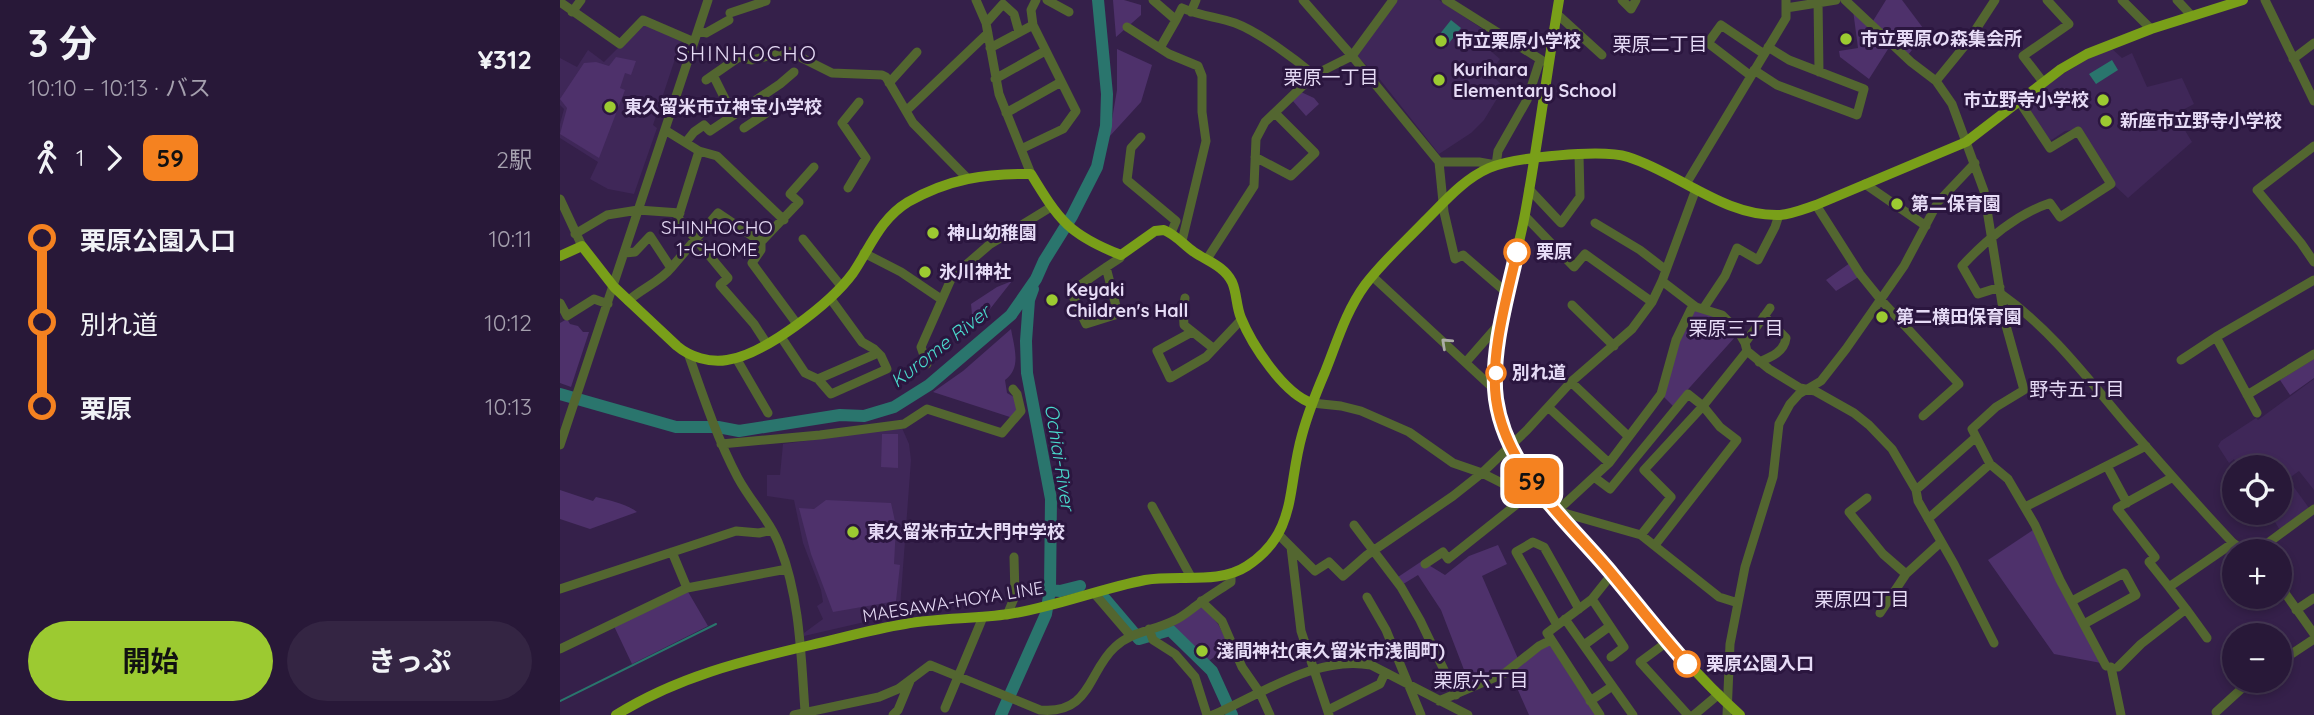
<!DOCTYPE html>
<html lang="ja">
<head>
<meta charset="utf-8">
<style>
	:root { --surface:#281838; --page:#342543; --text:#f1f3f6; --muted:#a5a0ae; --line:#443753; --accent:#9cca31 }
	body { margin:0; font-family:Quicksand,"Noto Sans JP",sans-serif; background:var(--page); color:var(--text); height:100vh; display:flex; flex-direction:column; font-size:26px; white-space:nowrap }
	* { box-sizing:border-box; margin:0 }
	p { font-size:23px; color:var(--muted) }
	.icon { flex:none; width:38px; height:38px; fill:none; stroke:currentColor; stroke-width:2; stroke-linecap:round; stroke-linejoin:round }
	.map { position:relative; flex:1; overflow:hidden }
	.details { display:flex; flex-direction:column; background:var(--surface); width:560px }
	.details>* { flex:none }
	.badge { padding:0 14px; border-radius:10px; font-size:24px; line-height:46px }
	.buttons { position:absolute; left:1662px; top:455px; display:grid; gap:14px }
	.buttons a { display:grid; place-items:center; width:70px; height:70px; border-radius:50%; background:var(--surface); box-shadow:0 4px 10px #0003,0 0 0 2px var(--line); font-size:35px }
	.map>.badge { position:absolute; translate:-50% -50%; box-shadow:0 0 0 4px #fff }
	.legs { display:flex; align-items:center; gap:10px; height:77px; padding:0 28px; font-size:23px }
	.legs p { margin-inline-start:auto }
	.summary { display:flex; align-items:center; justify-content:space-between; height:119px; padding:0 28px }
	h1 { font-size:38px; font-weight:700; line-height:52px }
	.cta { display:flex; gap:14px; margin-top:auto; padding:14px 28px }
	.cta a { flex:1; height:80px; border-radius:42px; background:var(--accent); color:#111; font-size:28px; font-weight:700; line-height:80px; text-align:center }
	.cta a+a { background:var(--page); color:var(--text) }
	ul { padding:0 28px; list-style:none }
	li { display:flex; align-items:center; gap:24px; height:84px; font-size:26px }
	li i { display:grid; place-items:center; width:10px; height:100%; margin:0 9px; background:currentColor }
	li i::after { content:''; width:18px; height:18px; margin:-9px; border:5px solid; border-radius:50%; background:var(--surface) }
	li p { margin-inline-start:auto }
	li:first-child i { background:linear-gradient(#0000 50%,currentColor 0) }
	li:last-child i { background:linear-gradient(currentColor 50%,#0000 0) }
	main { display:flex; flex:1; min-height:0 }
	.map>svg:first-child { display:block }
	.built { fill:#3f2758 }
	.green { fill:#4e316b }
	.water { fill:#2a756d }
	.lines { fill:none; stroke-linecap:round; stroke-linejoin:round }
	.stream { stroke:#2a756d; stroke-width:2 }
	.river { stroke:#2a756d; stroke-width:12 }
	.minor { stroke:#536630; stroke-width:9 }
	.major { stroke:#799f19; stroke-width:10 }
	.oneway { stroke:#abaca7 }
	.line-1-casing { stroke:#fff; stroke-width:16 }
	.line-1 { stroke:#f58220; stroke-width:10 }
	.poi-dot { fill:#9cca31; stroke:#2b163f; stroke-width:2.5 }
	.stop-1-dot { fill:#fff; stroke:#f58220; stroke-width:3.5 }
	.labels { text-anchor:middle; stroke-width:6; stroke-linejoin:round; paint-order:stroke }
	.poi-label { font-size:18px; font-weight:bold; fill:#e6dbf6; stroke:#2b163f; text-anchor:start }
	.stop-label { font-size:18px; font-weight:bold; fill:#e6dbf6; stroke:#2b163f; text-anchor:start }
	.street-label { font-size:18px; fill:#e6dbf6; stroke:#2b163f }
	.neighbourhood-label { font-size:19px; fill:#e6dbf6; stroke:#2b163f }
	.water-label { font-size:19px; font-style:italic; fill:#4adacc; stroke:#2b163f }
	.quarter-label { font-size:21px; letter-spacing:2px; fill:#e6dbf6; stroke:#2b163f }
</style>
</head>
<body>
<main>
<section class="details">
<div class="summary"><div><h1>3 分</h1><p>10:10 – 10:13 · バス</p></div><b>¥312</b></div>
<div class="legs"><svg class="icon" aria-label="walk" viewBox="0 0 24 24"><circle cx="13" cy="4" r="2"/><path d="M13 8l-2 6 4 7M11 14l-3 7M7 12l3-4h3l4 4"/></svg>1<svg class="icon" aria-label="forward" viewBox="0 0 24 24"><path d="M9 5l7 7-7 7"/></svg><b class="badge" style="background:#f58220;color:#111">59</b><p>2駅</p></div>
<ul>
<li><i style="color:#f58220"></i><b>栗原公園入口</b><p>10:11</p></li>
<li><i style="color:#f58220"></i><span>別れ道</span><p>10:12</p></li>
<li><i style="color:#f58220"></i><b>栗原</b><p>10:13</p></li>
</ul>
<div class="cta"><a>開始</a><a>きっぷ</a></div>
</section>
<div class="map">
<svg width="1754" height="715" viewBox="0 0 1754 715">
	<rect width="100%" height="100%" fill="#35204a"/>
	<path class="built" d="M 835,0 L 879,0 L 933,36 L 926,47 L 940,59 L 930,73 L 944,87 L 924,120 L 911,133 L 879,154 L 814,72 L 795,55 Z
		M 83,23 L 120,38 L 121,41 L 93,125 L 97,128 L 74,194 L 48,189 L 30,179 L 38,162 L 0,138 L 0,124 L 4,109 L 0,105 L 0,58 L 17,67 L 28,50 L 44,62 Z
		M 1549,46 L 1562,58 L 1572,53 L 1587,87 L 1622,78 L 1634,104 L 1615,114 L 1632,142 L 1568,198 L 1554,185 L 1512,130 L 1505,131 L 1487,143 L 1460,100 Z
		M 1754,379 L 1754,490 L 1739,471 L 1728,479 L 1749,508 L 1720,530 L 1709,513 L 1720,513 L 1720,467 L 1679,467 L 1674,459 L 1669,463 L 1658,446 L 1661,441 L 1696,418 L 1698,420 Z
		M 342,428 L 349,444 L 351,460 L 340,608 L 335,615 L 244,636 L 244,633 L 263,619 L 257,606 L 263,602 L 261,590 L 243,543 L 234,500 L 207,496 L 207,475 L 220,475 L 223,444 Z"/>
	<path class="green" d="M 553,0 L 564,0 L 581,5 L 581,15 L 556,37 Z
		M 1326,0 L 1342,0 L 1366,32 L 1348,55 L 1313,21 Z
		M 1293,10 L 1330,46 L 1309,79 L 1280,57 L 1279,51 L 1298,48 Z
		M 557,49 L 592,65 L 581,102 L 549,137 L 557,90 Z
		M 56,57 L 76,61 L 71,75 L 65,73 L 60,88 L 65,90 L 39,158 L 0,134 L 7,108 L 0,99 L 24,63 L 36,62 L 49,66 Z
		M 741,92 L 754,98 L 759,104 L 746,116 L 732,100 Z
		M 1290,263 L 1300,276 L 1276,291 L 1266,280 Z
		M 452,281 L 430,309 L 413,325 L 411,304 L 437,287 Z
		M 1134,306 L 1159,317 L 1176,336 L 1113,406 L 1103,396 L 1117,341 Z
		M 7,319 L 10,324 L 18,326 L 23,332 L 29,332 L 11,387 L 0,383 L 0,323 Z
		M 451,329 C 454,347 462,368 445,380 L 447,393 L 454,397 L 458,411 L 453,418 L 373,392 L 403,371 Z
		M 1754,359 L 1754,378 L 1730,395 L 1720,380 Z
		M 322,434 L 338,434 L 338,468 L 321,467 Z
		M 0,490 L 33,501 L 36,497 C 51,501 65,503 77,512 L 30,529 L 0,519 Z
		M 266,500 L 331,503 L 336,526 L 334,564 L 340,565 L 336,601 L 273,612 L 251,554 L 239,508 L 254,509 Z
		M 1473,530 L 1541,663 L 1494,654 L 1428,560 Z
		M 938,545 L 947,564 L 922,576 L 959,661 L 991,640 L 1040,715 L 969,715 L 949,670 L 911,688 L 881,610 L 858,575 L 840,586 L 835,579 L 862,561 L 885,575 L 909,556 Z
		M 127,590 L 148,626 L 72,664 L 53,624 Z
		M 639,606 L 644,607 L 658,624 L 670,646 L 647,662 L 609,626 Z"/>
	<path class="water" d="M 891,20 L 901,28 L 885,48 L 875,40 Z
		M 1552,60 L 1558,70 L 1536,84 L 1529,74 Z"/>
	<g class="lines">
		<path class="stream" d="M 0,701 L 156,624"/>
		<path class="river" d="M 0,394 L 116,427 L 158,427 L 179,431 L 280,415 L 304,416 L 334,407 L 369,385 L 451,315 L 476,279 L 484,261 L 512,216 L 537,167 L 546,126 L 547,94 L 538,0
			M 490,590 L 500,591 L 520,586
			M 545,599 L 579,639 L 610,630 L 652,671 L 672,715
			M 441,715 L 486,614 L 490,590 L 491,499 L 467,373 L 466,341 L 469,300 L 473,289"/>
		<path class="minor" d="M 416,0 L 426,23 L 439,94 L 471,174
			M 487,0 L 509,12
			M 593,0 L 616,20 L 622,8 C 640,16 658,17 675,23 C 699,32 735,59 754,75
			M 743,0 L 792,56 L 833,0
			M 886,0 L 983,61
			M 1062,0 L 1071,9 L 1076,0
			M 1258,0 L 1259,72
			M 1285,0 L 1351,62 L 1376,81 L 1392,104 L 1424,191 L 1445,322 L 1464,390 L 1436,407 L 1412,429 L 1430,464 L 1448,479 L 1475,525 L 1500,580 L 1546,666
			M 1562,0 L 1591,29
			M 1617,0 L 1631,15
			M 1705,0 L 1754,101
			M 0,2 L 60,44 L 83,20 L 134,42
			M 1226,8 L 1276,0
			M 12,12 L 21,0
			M 631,12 L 636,0
			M 170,13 L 206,1
			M 997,14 L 1042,55
			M 426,23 L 443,4 L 454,14 L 459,32
			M 567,27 L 609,54 L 638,66 L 642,76 L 642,112 L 646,141 L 622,241
			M 138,31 L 146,33 L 169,20
			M 430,48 L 473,25
			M 600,48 L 616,20
			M 1733,59 L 1754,43
			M 1194,70 L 1217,85 L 1297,115 L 1304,89 L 1229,60 L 1208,47
			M 153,75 L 173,115
			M 1191,76 L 1148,43 L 1161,25 L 1204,54
			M 435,79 L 485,51
			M 146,80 L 179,57 L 192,60 L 228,51 L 272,73 L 322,75 L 326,77 L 353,123 L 407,178
			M 1376,81 L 1407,43 L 1435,0
			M 1483,82 L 1463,56 L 1509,24 L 1487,0
			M 329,83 L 357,52
			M 346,111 L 428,33
			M 446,113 L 501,82
			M 184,128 L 205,114
			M 105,130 L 139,151 L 118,218 L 168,278 L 160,285 L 194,324 L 207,344
			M 581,137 L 571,148 L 567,180 L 616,221 L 611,233
			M 126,142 L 134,132 L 144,125 L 150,131 L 220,84 L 234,72
			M 1754,146 L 1697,190 L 1741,243 L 1754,262
			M 461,149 L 503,129 L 516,111 L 473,25 L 471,10 L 476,0
			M 139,151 L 157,156 L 224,220
			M 695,157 L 731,176 L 755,153 L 715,113
			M 879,162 L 884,212 L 895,259 L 903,255 L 947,293
			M 1126,184 L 1226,18 L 1226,0
			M 1305,184 L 1366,226
			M 288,188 L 306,158 L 282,123 L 299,102
			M 969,189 L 1001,223 L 1020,197 L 1019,155
			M 0,199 L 22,246
			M 1256,205 L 1300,274 L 1321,300 L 1399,384 L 1363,416
			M 965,216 L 1014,267 L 1025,254 L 1092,302
			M 1035,223 L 1080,250 L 1106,270
			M 15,234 L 47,215 L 78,210 L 120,213
			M 243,239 L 281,286
			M 201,242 L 201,250 L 192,263 L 237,324
			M 65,253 L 75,252 L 90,236 L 111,268 L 158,213 L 201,242 L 239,202 L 230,194 L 254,167
			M 304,253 L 341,272 L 381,299
			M 647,259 L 694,186 L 696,139 L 705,122 L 754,75 L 792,56 L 879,162 L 919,162 L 936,165 L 938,151 L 967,100 L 980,60
			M 546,267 L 558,314 L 526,324 L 511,292 C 527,280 543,269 560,258 L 561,255
			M 812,276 L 935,390
			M 1102,281 L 1136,307 L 1162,315 L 1178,331 L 1185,343 L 1187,351 L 1209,369 L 1240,388 L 1255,391 L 1294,413 L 1309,425 L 1332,449 L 1356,490 L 1358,501 L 1394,564 L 1434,643
			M 1440,287 L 1418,294 L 1402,266 C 1426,240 1457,214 1490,203 L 1500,217 L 1551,184 L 1518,131 L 1490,148 L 1459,101
			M 1441,294 C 1492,330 1528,379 1568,426 C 1602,465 1637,505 1673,543 L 1684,551
			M 625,298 L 623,309 L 624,325 L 653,348
			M 68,301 C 81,289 101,281 111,268
			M 0,303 L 7,316 L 34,299 L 48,304
			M 1012,305 L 1054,346
			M 1143,309 L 1165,276 L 1177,248 L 1198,260 L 1215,227 L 1219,215
			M 632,332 L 597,351 L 610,378 L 646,357 L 681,320
			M 221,337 L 245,373 L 258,379 L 271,394 L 327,369 L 321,356 L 314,349 L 302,342 L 270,298
			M 1185,343 L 1210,308
			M 128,353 C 143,396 157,438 178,478 C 191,502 211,522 220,547 C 240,598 241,657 245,711
			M 176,358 L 208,413
			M 1621,360 L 1656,337
			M 906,362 L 941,322
			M 1199,362 C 1211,357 1224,352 1226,338 L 1204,316
			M 367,364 L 361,347 L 392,277 L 429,245 L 491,207
			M 258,379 L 318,353
			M 1011,382 L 1068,436
			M 1687,395 L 1754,354
			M 752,403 L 781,406 L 801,411 L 849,432 L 893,463 L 922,473 L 997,511 L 1081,535 L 1159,597 L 1178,603
			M 988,407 L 1049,463
			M 1697,413 L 1656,337 L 1754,280
			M 161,444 L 260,435 L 344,424 L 367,409 L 442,433 L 461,411 L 457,394 L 453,389
			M 0,445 L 148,0
			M 1547,466 L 1567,503
			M 1034,477 L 1050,489 L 1128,394 L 1143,406 L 1160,427 L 1177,440 L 1095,545
			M 1356,490 L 1416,437
			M 1307,498 L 1289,512 L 1323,554 L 1346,574
			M 592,506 L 631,577
			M 1465,507 L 1586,446
			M 997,511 L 1049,463 L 1101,394 L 1116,340 L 1133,305
			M 1368,519 L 1430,464
			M 794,525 L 841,587 L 860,620 L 896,695
			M 719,535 L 731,547 L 741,631 L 769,715
			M 1081,535 L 1111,497 L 1084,470 L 1143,406 L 1187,351
			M 731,547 L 755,571 L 769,562 L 783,576 L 807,555 L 893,496 L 922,473 L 967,430 L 1011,382 L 1072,329 L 1092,302 L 1102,281 L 1136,189
			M 1697,551 L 1754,509
			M 112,552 L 127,588
			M 865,564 L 883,552 L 888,559 L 967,496
			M 1720,586 L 1754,634
			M 1609,587 L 1589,562 L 1595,557 L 1557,508 L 1613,477
			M 0,589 L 176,531 L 199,533 L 212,530
			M 534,593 L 570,635
			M 807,597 L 826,630 L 861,715
			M 1032,599 L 1064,647 L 1051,657
			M 641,601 L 662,621 L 682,667 L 700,693 L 710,715
			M 1512,601 L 1564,573 L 1576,595 L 1524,624
			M 1626,609 L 1647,638
			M 1736,610 L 1754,598
			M 1320,613 L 1346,574 L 1381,542
			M 447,615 L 455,596 L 454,557
			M 1005,619 L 1073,715
			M 997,625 L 956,552 L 973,542 L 984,547 L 1019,609
			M 589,629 L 593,640 L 615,654 L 635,677 L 647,715
			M 1703,635 L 1710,629 L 1715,635
			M 1107,642 L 1080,662 L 1128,715
			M 1720,642 L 1730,655 L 1754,639
			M 1024,645 L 1050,626
			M 0,649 L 127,588 L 227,569
			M 1551,667 L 1561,715
			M 1558,667 L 1581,644 L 1626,609 L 1609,587 L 1673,543
			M 879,701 L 945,673 L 979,646 L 991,640
			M 1030,701 L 1051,687
			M 385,708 L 423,617
			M 768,710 L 820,684 L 825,673
			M 1656,712 L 1690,681
			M 234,715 L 319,697 L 338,689 L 370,665 L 480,710 C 531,715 528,671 555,647 C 572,631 593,631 613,621 C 623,617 631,609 640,603 C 650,595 661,589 671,582 L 671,574
			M 333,715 L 338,710 L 350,681
			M 653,715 C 702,694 756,655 811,665 L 908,715
			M 1040,715 L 987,633 L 1032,599 L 1052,574
			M 1134,715 L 1159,694
			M 1167,715 L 1170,644 L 1185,567 L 1213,477 L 1219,424 L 1230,404 L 1239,394 L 1261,381 L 1286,349 L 1344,266 L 1378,202 L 1415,163"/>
		<path class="major" d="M 999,0 C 987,71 978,143 965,214 C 955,268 928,347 936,401 C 948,472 1008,522 1052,574 C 1093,623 1132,672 1180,715
			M 0,256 L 22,246 L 54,287 L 117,346 C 130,357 150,363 167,360 C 204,355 271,303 293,273 C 310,248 320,219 348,202 C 388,179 426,173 471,174 C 499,220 509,235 561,255 L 595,231 L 604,230 C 616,235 624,245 634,252 C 647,261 664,266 672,282 C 677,293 676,306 681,318 C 692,345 724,394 752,403
			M 56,715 C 117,677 182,661 251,645 C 282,638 313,629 345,624 C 379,618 414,619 449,614 C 495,607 539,589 585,580 C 618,574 658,585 687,566 C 738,533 727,487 742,435 C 748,413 756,393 765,372 C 777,342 786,311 805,285 C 823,261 846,241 866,220 C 886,200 904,179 929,168 C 955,157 1042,149 1068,157 C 1119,173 1164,217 1220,215 C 1232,214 1244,209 1256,205 L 1406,142 L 1501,69 L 1527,54 L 1591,29 L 1683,0"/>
	</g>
	<defs><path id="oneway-chevron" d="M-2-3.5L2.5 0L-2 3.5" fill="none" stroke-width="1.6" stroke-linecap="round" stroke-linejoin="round" transform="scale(1.75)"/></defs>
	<use class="oneway" href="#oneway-chevron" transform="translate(886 343) rotate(-137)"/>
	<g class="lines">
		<defs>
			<path id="line-1" d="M 957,252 C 947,297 930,354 936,399 C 946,471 1008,521 1052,574 C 1077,604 1101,635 1127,664"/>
		</defs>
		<use href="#line-1" class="line-1-casing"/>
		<use href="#line-1" class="line-1"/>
	</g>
	<g class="poi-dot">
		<circle cx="1286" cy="39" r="7"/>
		<circle cx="881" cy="41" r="7"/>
		<circle cx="879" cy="80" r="7"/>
		<circle cx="1543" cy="100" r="7"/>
		<circle cx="50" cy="107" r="7"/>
		<circle cx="1546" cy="121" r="7"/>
		<circle cx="1337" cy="204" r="7"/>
		<circle cx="373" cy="233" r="7"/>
		<circle cx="365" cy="272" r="7"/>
		<circle cx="492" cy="300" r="7"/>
		<circle cx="1322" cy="317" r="7"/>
		<circle cx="293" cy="532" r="7"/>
		<circle cx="642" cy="651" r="7"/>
	</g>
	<g class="stop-1-dot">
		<circle cx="957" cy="252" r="12"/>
		<circle cx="936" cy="373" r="9"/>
		<circle cx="1127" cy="664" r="12"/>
	</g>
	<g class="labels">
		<g class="poi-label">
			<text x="1300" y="45">市立栗原の森集会所</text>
			<text x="895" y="47">市立栗原小学校</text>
			<text x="893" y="76">Kurihara<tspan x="893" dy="21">Elementary School</tspan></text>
			<text x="1529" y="106" text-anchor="end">市立野寺小学校</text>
			<text x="64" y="113">東久留米市立神宝小学校</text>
			<text x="1560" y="127">新座市立野寺小学校</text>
			<text x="1351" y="210">第二保育園</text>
			<text x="387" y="239">神山幼稚園</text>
			<text x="379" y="278">氷川神社</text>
			<text x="506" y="296">Keyaki<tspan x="506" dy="21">Children's Hall</tspan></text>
			<text x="1336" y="323">第二横田保育園</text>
			<text x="307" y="538">東久留米市立大門中学校</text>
			<text x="656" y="657">淺間神社(東久留米市浅間町)</text>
		</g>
		<g class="stop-label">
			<text x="976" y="258">栗原</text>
			<text x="952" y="379">別れ道</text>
			<text x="1146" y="670">栗原公園入口</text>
		</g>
		<g class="street-label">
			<text transform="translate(393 602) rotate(-9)" y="6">MAESAWA-HOYA LINE</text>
		</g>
		<g class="neighbourhood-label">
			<text x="1100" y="51">栗原二丁目</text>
			<text x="771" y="84">栗原一丁目</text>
			<text x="157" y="234">SHINHOCHO<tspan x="157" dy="22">1-CHOME</tspan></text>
			<text x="1176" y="335">栗原三丁目</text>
			<text x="1517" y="396">野寺五丁目</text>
			<text x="1302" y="606">栗原四丁目</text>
			<text x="921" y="687">栗原六丁目</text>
		</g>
		<g class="water-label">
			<text transform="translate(380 346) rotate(-38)" y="7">Kurome River</text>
			<text transform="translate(500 457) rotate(81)" y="7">Ochiai-River</text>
		</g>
		<g class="quarter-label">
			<text x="187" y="61">SHINHOCHO</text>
		</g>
	</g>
</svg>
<div class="buttons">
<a><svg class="icon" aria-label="locate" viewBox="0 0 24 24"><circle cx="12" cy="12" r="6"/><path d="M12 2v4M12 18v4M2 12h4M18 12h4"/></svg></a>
<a>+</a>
<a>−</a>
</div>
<b class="badge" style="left:972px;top:481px;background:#f58220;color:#111">59</b>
</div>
</main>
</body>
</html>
